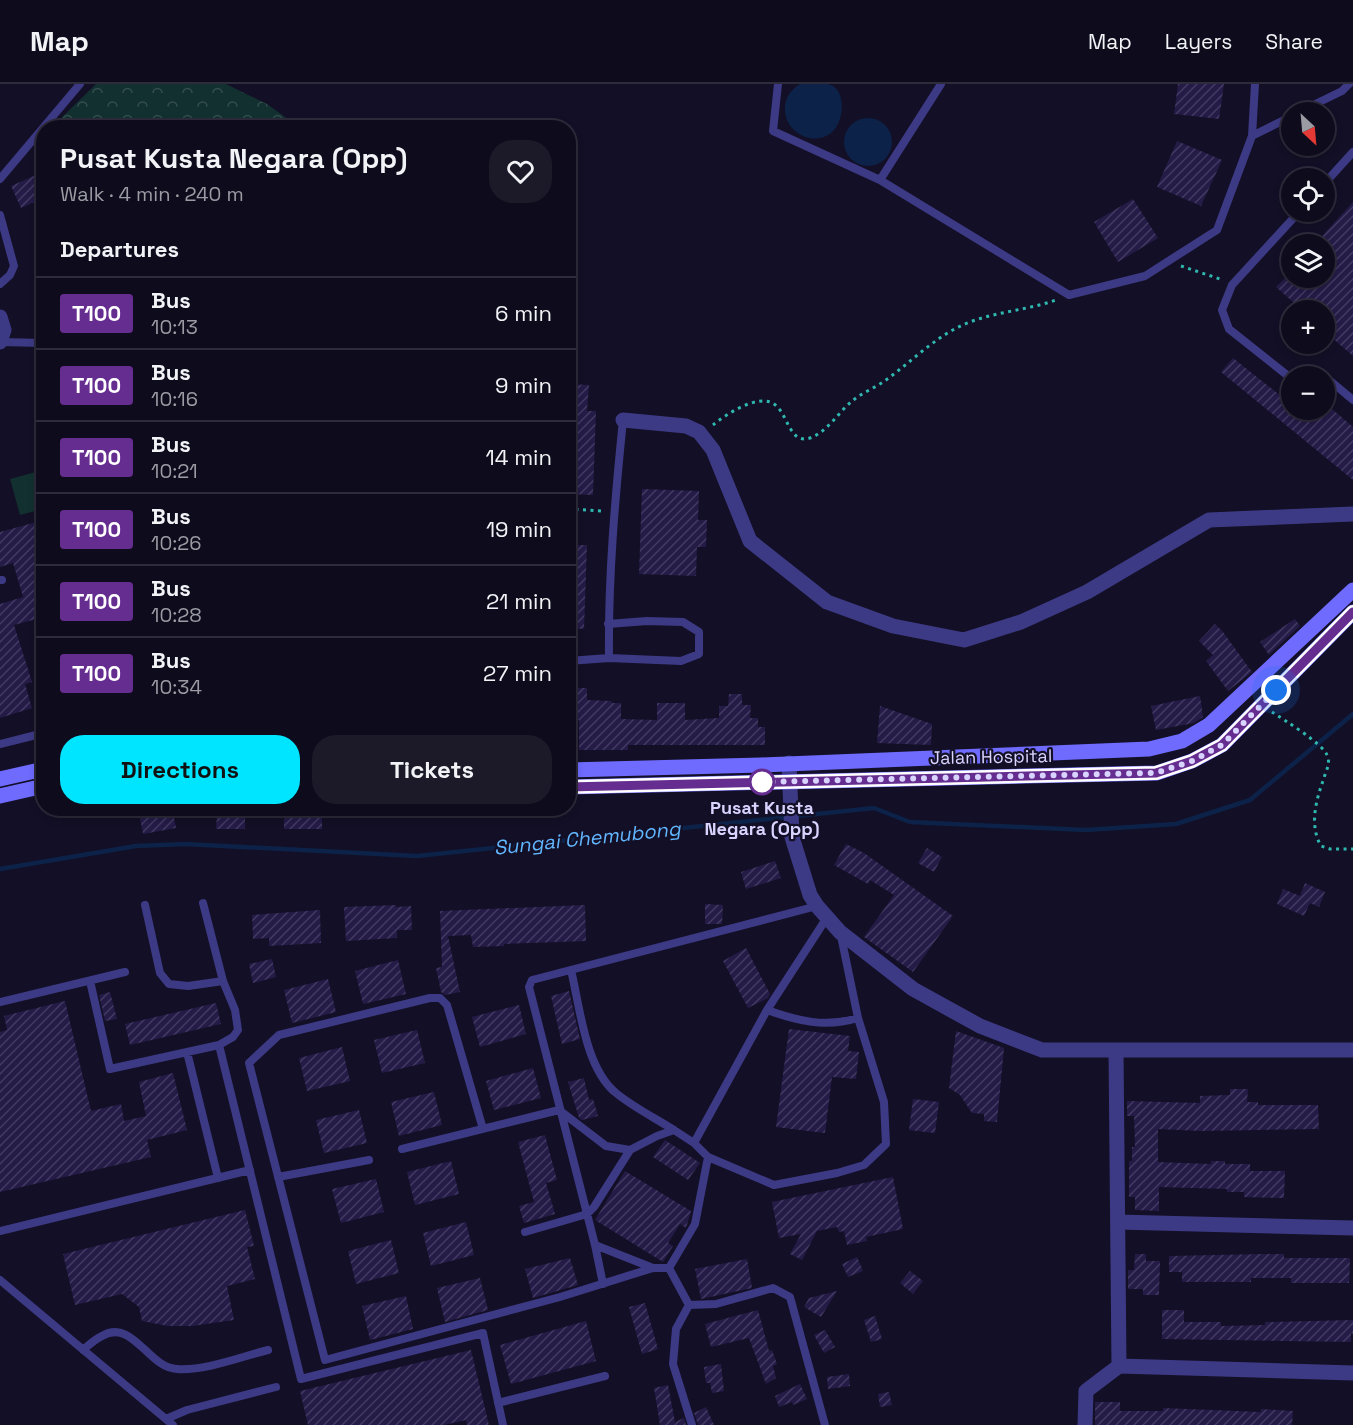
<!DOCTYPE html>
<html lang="en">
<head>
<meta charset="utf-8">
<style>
	:root { --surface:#0e0b1c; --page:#1c1929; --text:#f1f3f6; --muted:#9b9ba3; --line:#2e2b3b; --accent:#00e5ff }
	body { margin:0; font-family:"Space Grotesk",sans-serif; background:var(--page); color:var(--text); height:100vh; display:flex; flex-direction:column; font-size:22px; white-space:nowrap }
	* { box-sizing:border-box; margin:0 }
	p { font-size:20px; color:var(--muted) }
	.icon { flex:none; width:33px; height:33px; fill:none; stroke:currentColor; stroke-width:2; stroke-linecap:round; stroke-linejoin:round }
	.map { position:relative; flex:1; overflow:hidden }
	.sheet { position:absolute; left:36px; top:36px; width:540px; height:696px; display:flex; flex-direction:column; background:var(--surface); border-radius:24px; box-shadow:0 3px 9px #0003,0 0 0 2px var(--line) }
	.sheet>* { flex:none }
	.badge { padding:0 12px; border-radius:4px; font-size:21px; line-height:39px }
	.needle { width:39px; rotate:154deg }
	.fabs { position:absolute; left:1281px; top:18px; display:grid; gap:12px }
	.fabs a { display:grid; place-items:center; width:54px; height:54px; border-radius:50%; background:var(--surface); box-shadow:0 3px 9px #0003,0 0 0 2px var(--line); font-size:30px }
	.you { position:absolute; width:30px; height:30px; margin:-15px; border:4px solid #fff; border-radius:50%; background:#1a73e8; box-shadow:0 0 0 9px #1a73e833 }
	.map>.badge { position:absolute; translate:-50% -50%; box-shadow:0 0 0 3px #fff }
	h2 { padding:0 24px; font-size:22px; line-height:54px }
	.round { display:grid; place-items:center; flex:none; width:63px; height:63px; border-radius:24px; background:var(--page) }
	.headline { display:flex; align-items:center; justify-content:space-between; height:102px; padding:0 24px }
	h1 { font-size:28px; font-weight:800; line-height:45px }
	.button { display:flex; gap:12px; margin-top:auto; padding:12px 24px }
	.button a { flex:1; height:69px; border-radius:24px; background:var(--accent); color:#111; font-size:24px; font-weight:800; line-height:69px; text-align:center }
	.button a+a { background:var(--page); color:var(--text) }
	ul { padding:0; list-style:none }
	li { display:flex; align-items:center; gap:18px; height:72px; padding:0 24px; border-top:2px solid var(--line) }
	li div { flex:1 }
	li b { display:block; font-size:22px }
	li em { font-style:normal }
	li .badge { min-width:66px; font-weight:700; text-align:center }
	header { display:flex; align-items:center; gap:36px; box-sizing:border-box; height:84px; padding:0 30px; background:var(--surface); border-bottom:2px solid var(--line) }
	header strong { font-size:28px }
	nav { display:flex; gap:33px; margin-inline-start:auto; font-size:21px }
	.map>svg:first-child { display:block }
	.green { fill:#12302f }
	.forest { fill:url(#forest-crowns) }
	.water { fill:#0c2248 }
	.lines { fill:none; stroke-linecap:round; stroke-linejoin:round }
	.stream { stroke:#0c2248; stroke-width:4.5 }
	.building { fill:url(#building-hatch) }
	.path { stroke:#2fb8b0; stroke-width:3; stroke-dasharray:3 4.5; stroke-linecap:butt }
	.lane { stroke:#3d3a85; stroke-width:8 }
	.street { stroke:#3d3a85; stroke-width:15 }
	.secondary { stroke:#6f6bff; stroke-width:15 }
	.line-casing { stroke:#fff; stroke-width:14 }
	.line { stroke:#662d91; stroke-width:9 }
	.walk { stroke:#d9d4ff; stroke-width:6; stroke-dasharray:0 10.8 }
	.stop-dot { fill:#fff; stroke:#662d91; stroke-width:3 }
	.labels { text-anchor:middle; stroke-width:4.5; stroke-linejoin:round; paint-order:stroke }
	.street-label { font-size:18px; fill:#d9d4ff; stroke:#130f26 }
	.stop-label { font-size:18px; font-weight:bold; fill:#d9d4ff; stroke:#130f26 }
	.water-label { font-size:20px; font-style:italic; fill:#62b6ff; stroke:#130f26 }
</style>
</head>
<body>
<header>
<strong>Map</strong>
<nav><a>Map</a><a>Layers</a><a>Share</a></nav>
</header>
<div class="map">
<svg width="1353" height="1341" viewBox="0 0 1353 1341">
	<defs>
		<pattern id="forest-crowns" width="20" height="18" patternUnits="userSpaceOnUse" patternTransform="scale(1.5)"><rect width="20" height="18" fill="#12302f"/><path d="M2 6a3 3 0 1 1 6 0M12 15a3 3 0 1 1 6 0" fill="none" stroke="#344d4e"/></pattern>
		<pattern id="building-hatch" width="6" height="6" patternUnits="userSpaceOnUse" patternTransform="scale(1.5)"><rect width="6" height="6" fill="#241b47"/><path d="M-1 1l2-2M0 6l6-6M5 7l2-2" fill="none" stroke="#433b63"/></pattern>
	</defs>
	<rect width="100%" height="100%" fill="#130f26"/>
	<path class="green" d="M 43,386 L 43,425 L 20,431 L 10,395 Z"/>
	<path class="forest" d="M 96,0 L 226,0 L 267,20 L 299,43 L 52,43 Z"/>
	<path class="water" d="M 800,0 C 809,0 820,0 828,0 C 845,4 844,29 838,40 C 824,68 782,52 785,22 C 786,12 792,5 800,0 Z
		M844 58a24 24 0 1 1 48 0a24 24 0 1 1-48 0Z"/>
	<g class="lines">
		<path class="stream" d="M 0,785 L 136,762 L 185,760 L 417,772 L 874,724 L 910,738 L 1086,746 L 1176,740 L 1250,716 L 1353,630"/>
	</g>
	<path class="building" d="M 1178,0 L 1224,0 L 1219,35 L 1174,30 Z
		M 1177,57 L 1222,76 L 1201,122 L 1157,103 Z
		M 36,91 L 44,109 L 44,114 L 21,124 L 11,102 Z
		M 1133,115 L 1158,154 L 1118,178 L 1094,138 Z
		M 1353,118 L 1353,272 L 1324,247 L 1324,226 L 1302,226 L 1276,203 L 1285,194 L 1324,194 L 1324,160 L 1315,160 Z
		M 1233,274 L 1286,316 L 1292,317 L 1292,326 L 1324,326 L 1324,318 L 1353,343 L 1353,396 L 1221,288 Z
		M 568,300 L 589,301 L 587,327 L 596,327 L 593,411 L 568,410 Z
		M 642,405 L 699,407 L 698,436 L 707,436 L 706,463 L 697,463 L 696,492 L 639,490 Z
		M 44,436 L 44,533 L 14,541 L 32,598 L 25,600 L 32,624 L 0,634 L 0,520 L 23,513 L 13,479 L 0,483 L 0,448 Z
		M 568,461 L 587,461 L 584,545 L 568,544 Z
		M 1295,535 L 1300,542 L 1269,571 L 1260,558 Z
		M 1215,540 L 1223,548 L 1252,588 L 1228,607 L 1206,577 L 1213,571 L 1199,557 Z
		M 568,604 L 587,604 L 587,616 L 612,617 L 612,619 L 621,619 L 621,635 L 657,636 L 657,619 L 685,619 L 685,636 L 719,634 L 719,622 L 728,622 L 729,610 L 742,610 L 742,621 L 751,621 L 750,634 L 758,634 L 758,643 L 765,643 L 765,661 L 628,661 L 628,666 L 579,666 L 579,636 L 568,636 Z
		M 1200,612 L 1203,633 L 1194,639 L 1156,646 L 1151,622 Z
		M 880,622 L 932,640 L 931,661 L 877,659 Z
		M 138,724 L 172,724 L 176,744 L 143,750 Z
		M 284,724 L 322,724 L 322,745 L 284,745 Z
		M 217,730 L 245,730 L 245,745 L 216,745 Z
		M 846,760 L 864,769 L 953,832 L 913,888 L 864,853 L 894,811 L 870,796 L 868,800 L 834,781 Z
		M 927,764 L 942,773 L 934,788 L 918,779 Z
		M 775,777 L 781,794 L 746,805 L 741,788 Z
		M 1305,799 L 1325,808 L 1319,823 L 1310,819 L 1304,832 L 1277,820 L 1283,805 L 1300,812 Z
		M 705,820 L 723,821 L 722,840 L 705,840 Z
		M 396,821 L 396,823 L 411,822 L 412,846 L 397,846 L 397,854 L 346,857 L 344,823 Z
		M 585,821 L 586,857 L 504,860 L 504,862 L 473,863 L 471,851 L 448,852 L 460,908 L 445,911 L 441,908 L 436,884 L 442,883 L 440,827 Z
		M 320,826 L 321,859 L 269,862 L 269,854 L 253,855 L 252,831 Z
		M 746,864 L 770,910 L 768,914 L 748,924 L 723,877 Z
		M 272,875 L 276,893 L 253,899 L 249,880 Z
		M 398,876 L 406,910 L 363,920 L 355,887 Z
		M 328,895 L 336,928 L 292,939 L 284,906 Z
		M 569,907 L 580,955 L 562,960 L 551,912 Z
		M 110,908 L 117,935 L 105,937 L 99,911 Z
		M 65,917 L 91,1027 L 121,1020 L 124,1037 L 146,1032 L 139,998 L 173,989 L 187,1046 L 147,1056 L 151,1073 L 0,1108 L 0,948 L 7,946 L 4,932 Z
		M 216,919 L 221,940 L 130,961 L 125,940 Z
		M 519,921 L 526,950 L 480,963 L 472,933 Z
		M 789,945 L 850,952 L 848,967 L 859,968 L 856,995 L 832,993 L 825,1049 L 776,1043 Z
		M 417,946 L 425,979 L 382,989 L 374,956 Z
		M 956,947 L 1004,964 L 997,1038 L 984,1037 L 984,1030 L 972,1029 L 960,1011 L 949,1004 Z
		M 342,963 L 350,997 L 307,1007 L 299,974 Z
		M 533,984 L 541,1014 L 494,1026 L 486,997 Z
		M 584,994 L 589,1016 L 593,1015 L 598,1032 L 582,1036 L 579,1034 L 568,998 Z
		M 1230,1005 L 1248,1005 L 1247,1018 L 1258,1018 L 1258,1021 L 1318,1021 L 1319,1045 L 1200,1047 L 1158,1045 L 1158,1078 L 1211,1080 L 1211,1077 L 1225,1077 L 1225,1080 L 1250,1080 L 1250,1087 L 1285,1087 L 1284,1114 L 1244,1113 L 1244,1108 L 1227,1108 L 1227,1105 L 1159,1103 L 1159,1127 L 1135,1126 L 1135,1113 L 1129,1113 L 1129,1077 L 1132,1077 L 1132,1063 L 1135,1063 L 1134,1032 L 1127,1032 L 1127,1017 L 1200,1019 L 1200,1012 L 1230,1011 Z
		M 434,1008 L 442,1041 L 399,1052 L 391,1018 Z
		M 913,1015 L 939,1018 L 935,1049 L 909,1046 Z
		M 359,1026 L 367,1059 L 324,1069 L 316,1036 Z
		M 545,1051 L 557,1096 L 546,1099 L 555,1130 L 524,1139 L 519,1122 L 534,1118 L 518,1058 Z
		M 665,1056 L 700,1079 L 688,1096 L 653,1073 Z
		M 451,1077 L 459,1110 L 415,1121 L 407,1088 Z
		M 625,1087 L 691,1127 L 686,1144 L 680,1140 L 668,1159 L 673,1162 L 663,1178 L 595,1136 Z
		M 893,1093 L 903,1145 L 866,1153 L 867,1157 L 847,1161 L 844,1147 L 839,1148 L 837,1143 L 817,1147 L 802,1176 L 790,1170 L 801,1150 L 779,1154 L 772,1118 Z
		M 376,1095 L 384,1128 L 341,1139 L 332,1105 Z
		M 245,1126 L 254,1162 L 247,1163 L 255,1195 L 227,1202 L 234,1236 L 192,1242 L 168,1242 L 142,1237 L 139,1223 L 122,1210 L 75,1221 L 63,1170 Z
		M 466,1138 L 474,1171 L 431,1182 L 423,1149 Z
		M 391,1156 L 399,1189 L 356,1200 L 348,1167 Z
		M 1135,1170 L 1146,1170 L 1146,1177 L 1160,1177 L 1159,1211 L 1143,1211 L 1143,1205 L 1128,1205 L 1128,1186 L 1134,1186 Z
		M 1263,1170 L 1284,1170 L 1284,1174 L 1350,1174 L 1349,1199 L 1291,1199 L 1291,1194 L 1251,1194 L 1251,1198 L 1182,1198 L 1182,1188 L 1169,1188 L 1169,1172 Z
		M 857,1173 L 863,1187 L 848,1193 L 842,1180 Z
		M 570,1174 L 578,1201 L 533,1214 L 525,1185 Z
		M 747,1175 L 752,1204 L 701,1215 L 695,1185 Z
		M 910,1187 L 923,1197 L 913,1210 L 900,1199 Z
		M 480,1194 L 488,1226 L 445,1238 L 437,1204 Z
		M 837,1207 L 821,1233 L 804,1223 L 809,1214 Z
		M 406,1212 L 413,1245 L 370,1256 L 362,1222 Z
		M 645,1219 L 658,1265 L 642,1270 L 629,1223 Z
		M 758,1226 L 769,1267 L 772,1266 L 777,1280 L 773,1282 L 776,1294 L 766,1300 L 749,1254 L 711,1263 L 705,1240 Z
		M 1162,1226 L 1184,1226 L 1184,1238 L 1221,1238 L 1221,1242 L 1265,1241 L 1265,1238 L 1353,1236 L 1353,1250 L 1351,1249 L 1351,1258 L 1162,1255 Z
		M 875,1232 L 882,1255 L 871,1258 L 864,1236 Z
		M 586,1237 L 596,1277 L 511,1300 L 500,1261 Z
		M 825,1246 L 835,1263 L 824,1269 L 814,1251 Z
		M 471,1266 L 489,1341 L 467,1341 L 466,1336 L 444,1341 L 308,1341 L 300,1307 Z
		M 721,1280 L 724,1307 L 712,1309 L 710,1299 L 706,1299 L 704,1283 Z
		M 849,1290 L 850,1302 L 828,1305 L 827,1293 Z
		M 800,1300 L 807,1315 L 793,1321 L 792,1318 L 779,1323 L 775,1312 Z
		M 668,1301 L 675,1338 L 684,1334 L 686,1341 L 660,1341 L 654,1304 Z
		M 889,1308 L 892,1321 L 880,1323 L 878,1310 Z
		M 1095,1318 L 1120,1318 L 1120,1327 L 1163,1327 L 1163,1324 L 1261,1328 L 1261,1325 L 1293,1327 L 1292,1341 L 1095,1341 Z
		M 706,1323 L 714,1341 L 698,1341 L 694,1329 Z"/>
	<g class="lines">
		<path class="path" d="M 1181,182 L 1223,196
			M 713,341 C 725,331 758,309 774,320 C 788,329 789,361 810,354 C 827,348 838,329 851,318 C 861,309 875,304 886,296 C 908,280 927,261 951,247 C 983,228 1022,228 1056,216
			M 568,425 L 603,427
			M 1272,628 C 1284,636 1322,659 1327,671 C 1331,680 1326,686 1324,694 C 1316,716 1309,741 1321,762 L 1330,765 L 1353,765"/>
		<path class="lane" d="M 778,0 L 773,47 L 880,96 L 1069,211 L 1145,192 L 1217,146 L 1252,52 L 1255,0
			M 1299,28 L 1342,7 L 1349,0
			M 1252,52 L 1292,32
			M 0,95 L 80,0
			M 880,96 L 941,0
			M 1324,100 L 1353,68
			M 0,131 L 14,182 L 10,191 L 0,200
			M 0,258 L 44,259
			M 1307,292 L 1322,290 L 1353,316
			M 1292,295 L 1229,245 L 1222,226 L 1232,201 L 1299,128
			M 0,496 L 2,496
			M 44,562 L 41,570 L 44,581
			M 609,574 C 608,494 615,415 623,336
			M 568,577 L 609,574 L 681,577 L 699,570 L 699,548 L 683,538 L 647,537 L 608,540
			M 0,660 L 44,649
			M 145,821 L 160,889 L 169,900 L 188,902 L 223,897
			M 571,886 C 580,923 585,984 616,1009 C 633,1023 655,1034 674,1046
			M 90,897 L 110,985 L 219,961 L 233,953 L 238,946 L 235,926 L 223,897 L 203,819
			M 0,918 L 125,888
			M 767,926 C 798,937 825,944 858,934
			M 219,961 L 301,1295 L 483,1249 L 503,1341
			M 187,968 L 218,1094
			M 483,1045 L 447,921 L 440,914 L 430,914 L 279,951 L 249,979 L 325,1276 L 560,1213 L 653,1184 L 669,1184
			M 694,1059 L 767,926 L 826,835
			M 402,1065 L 559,1026 L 606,1062 L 630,1066
			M 278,1093 L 369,1076
			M 0,1147 L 250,1086
			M 525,1148 L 587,1130 L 594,1123 L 630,1066 L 657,1052 L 674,1046 L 694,1059 L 708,1073 L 774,1101 L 837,1089 L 864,1081 L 886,1060 L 884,1018 L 858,934 L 841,852
			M 595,1161 L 653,1184
			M 669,1184 L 689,1221 L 716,1220 L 773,1204 L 790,1213 L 825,1341
			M 669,1184 L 695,1140 L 708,1073
			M 0,1196 L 173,1341
			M 603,1200 L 595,1161 L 529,903 L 532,896 L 817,822
			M 689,1221 L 676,1245 L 673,1280 L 692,1341
			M 83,1266 C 89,1261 95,1255 102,1252 C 133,1234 148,1284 177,1285 C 205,1287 240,1273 268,1266
			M 498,1319 L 605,1292
			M 166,1335 L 187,1326 L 276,1303"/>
		<path class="street" d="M 0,233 L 4,246 L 0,258
			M 623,336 L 686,342 L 699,348 L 713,366 L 750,457 L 827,518 L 893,542 L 964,556 L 1021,538 L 1087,508 L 1209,436 L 1353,430
			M 789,679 L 792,753 L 810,811 L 817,822 L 840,848 L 913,905 L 980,942 L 1042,966 L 1353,966
			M 1118,1138 L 1353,1144
			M 1119,1282 L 1353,1289
			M 1085,1341 L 1086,1307 L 1119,1282 L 1116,966"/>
		<path class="secondary" d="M 568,686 L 761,681 L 1149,665 L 1182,657 L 1209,641 L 1353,506
			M 0,695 L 44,685
			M 568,703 L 1157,689 L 1192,677 L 1222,661 L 1353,528
			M 0,712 L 44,702"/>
	</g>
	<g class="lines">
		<defs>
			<path id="line" d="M 568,703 L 1156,689 L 1192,677 L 1222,661 L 1353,528"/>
		</defs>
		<use href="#line" class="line-casing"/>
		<use href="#line" class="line"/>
		<path class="walk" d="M 762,698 L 1156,689 L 1192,677 L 1222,661 L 1276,606"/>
	</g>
	<circle class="stop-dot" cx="762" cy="698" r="12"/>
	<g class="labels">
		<g class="street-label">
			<text transform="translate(991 673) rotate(-1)" y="6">Jalan Hospital</text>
		</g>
		<g class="stop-label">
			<text x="762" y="730">Pusat Kusta<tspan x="762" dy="21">Negara (Opp)</tspan></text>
		</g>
		<g class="water-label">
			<text transform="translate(587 754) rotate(-6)" y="7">Sungai Chemubong</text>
		</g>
	</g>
</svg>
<div class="fabs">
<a><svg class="needle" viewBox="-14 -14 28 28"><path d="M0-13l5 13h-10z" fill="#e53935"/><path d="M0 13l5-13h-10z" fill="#9b9ba3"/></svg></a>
<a><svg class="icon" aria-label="locate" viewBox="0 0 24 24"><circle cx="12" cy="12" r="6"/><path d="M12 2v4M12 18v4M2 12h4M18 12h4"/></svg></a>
<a><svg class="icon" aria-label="layers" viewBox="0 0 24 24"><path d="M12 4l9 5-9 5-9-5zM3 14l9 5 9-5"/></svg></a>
<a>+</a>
<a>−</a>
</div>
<div class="you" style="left:1276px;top:606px"></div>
<section class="sheet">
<div class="headline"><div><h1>Pusat Kusta Negara (Opp)</h1><p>Walk · 4 min · 240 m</p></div><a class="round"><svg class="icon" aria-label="heart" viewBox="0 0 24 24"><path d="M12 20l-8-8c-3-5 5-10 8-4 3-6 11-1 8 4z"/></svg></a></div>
<h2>Departures</h2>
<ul>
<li><span class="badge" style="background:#662d91;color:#fff">T100</span><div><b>Bus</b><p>10:13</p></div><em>6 min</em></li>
<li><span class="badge" style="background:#662d91;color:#fff">T100</span><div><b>Bus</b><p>10:16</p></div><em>9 min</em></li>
<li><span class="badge" style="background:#662d91;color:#fff">T100</span><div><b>Bus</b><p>10:21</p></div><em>14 min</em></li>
<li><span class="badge" style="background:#662d91;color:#fff">T100</span><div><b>Bus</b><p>10:26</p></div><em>19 min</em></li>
<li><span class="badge" style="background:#662d91;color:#fff">T100</span><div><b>Bus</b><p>10:28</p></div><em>21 min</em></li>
<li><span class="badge" style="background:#662d91;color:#fff">T100</span><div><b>Bus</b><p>10:34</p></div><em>27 min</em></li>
</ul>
<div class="button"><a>Directions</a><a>Tickets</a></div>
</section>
</div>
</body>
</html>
